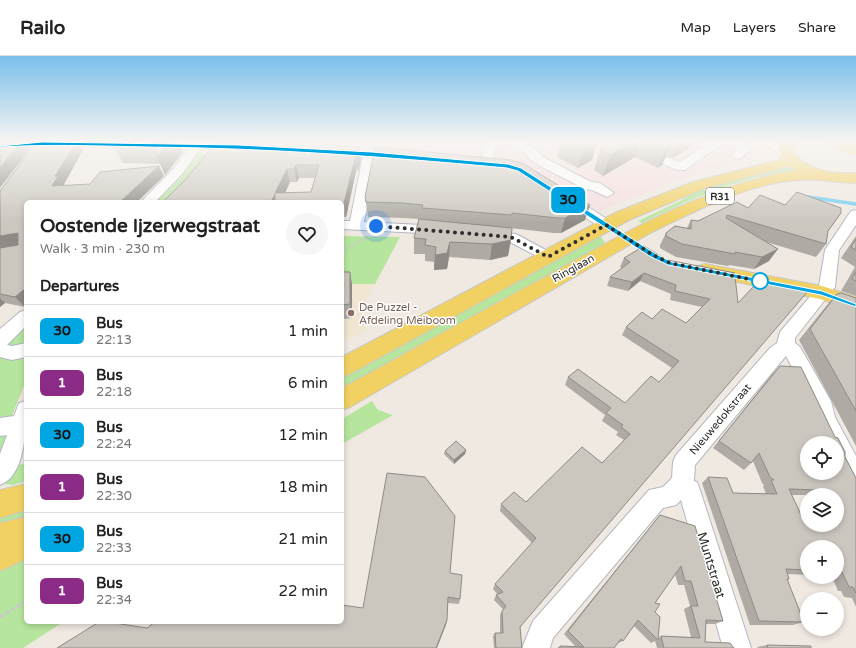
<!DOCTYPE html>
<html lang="en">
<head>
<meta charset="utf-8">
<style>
	:root { --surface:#fff; --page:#f6f6f6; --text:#222; --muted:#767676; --line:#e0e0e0 }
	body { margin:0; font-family:"Varela Round",sans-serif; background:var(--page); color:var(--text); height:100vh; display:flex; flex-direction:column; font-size:15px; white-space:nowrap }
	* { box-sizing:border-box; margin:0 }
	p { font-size:13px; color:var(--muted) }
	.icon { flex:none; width:22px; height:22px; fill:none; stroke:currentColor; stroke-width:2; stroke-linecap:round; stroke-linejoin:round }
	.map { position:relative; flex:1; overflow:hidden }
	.drawer { position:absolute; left:24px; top:144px; width:320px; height:424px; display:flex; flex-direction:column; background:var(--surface); border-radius:6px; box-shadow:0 2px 6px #0003 }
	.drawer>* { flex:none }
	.badge { padding:0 8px; border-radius:6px; font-size:14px; line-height:26px }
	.tools { position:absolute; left:800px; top:380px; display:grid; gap:8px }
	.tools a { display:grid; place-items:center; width:44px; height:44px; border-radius:50%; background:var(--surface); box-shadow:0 2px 6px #0003; font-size:20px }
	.you { position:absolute; width:20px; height:20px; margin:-10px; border:3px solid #fff; border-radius:50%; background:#1a73e8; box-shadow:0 0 0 6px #1a73e833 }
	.map>.badge { position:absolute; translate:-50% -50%; box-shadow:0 0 0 2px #fff }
	h2 { padding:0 16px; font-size:15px; line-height:36px }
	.round { display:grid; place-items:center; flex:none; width:42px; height:42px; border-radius:21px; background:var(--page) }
	.overview { display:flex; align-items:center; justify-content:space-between; height:68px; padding:0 16px }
	h1 { font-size:19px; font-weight:700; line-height:30px }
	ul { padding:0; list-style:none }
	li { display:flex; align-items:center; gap:12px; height:52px; padding:0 16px; border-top:1px solid var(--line) }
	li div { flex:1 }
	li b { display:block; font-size:15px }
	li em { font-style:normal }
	li .badge { min-width:44px; font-weight:700; text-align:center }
	header { display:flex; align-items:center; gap:24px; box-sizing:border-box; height:56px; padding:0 20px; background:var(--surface); border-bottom:1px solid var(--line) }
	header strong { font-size:19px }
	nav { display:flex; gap:22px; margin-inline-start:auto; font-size:14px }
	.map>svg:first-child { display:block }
	.education { fill:#f0e6d1 }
	.medical { fill:#f5dfe0 }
	.green { fill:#b6e59e }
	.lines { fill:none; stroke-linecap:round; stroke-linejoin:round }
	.stream { stroke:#75cff0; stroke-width:3.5 }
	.minor-casing { stroke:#b4b7c1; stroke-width:2 }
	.major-casing { stroke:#c9c9c9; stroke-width:2 }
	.path-far1 { stroke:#c9c9c9; stroke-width:2; stroke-dasharray:2 1.5; stroke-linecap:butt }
	.path { stroke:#c9c9c9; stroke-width:3.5; stroke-dasharray:4 2.5; stroke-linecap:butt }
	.minor { fill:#fff; fill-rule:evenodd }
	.major { fill:#f2d163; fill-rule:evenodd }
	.wall { fill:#afaba4; fill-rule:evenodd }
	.shaded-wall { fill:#8e8b86 }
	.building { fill:#cbc7bf; stroke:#8e8b86; fill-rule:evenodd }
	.line { fill:#00a6e2; stroke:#fff }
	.walk { stroke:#2e2e2e; stroke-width:4; stroke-dasharray:0 7.2 }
	.stop-dot { fill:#fff; stroke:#00a6e2; stroke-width:2 }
	.education-dot { fill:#8d6e63; stroke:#fff; stroke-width:1.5 }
	.labels { text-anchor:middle; stroke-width:3; stroke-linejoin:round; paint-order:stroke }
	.shield { fill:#fff; stroke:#6d6d6d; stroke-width:1 }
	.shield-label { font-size:10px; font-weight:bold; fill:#2e2e2e }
	.street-label { font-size:11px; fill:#2e2e2e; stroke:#fff }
	.education-label { font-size:11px; fill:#785e54; stroke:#fff; text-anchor:start }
	.near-street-label { font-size:13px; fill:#2e2e2e; stroke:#fff }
</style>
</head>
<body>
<header>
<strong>Railo</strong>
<nav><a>Map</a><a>Layers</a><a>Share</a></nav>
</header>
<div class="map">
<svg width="856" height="592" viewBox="0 0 856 592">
	<rect width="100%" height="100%" fill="#efe9e1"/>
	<path class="education" d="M 342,220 L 349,228 L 375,228 L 361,252 L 360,263 L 368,274 L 342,287 Z"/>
	<path class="medical" d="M 235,85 L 750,85 L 761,93 L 760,98 L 754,102 L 680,123 L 599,155 L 531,112 L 499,101 L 332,89 Z"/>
	<path class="green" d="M 194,97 L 211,98 L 166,146 L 151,146 L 154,143 L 158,144 C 170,131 191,115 194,97 Z
		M 789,108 L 800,115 C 748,117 688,144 642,167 L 638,165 L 682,144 L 699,133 Z
		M 600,179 L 605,187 L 342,334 L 342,320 Z
		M 342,180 L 400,181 L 375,228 L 349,228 L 342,220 Z
		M 26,264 L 26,292 L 7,290 L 5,285 Z
		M 26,299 L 26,325 L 6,374 L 9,376 L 0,407 L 0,302 Z
		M 372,345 L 378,354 L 393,359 L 342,388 L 342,363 Z
		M 26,407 L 26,425 L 13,429 L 0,427 L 11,411 Z
		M 26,448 L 26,464 L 0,471 L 0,455 Z
		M 26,492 L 26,566 L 63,566 L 23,592 L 0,592 L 0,505 Z"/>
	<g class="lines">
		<path class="stream" d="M 808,141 L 856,148"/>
		<defs>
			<path id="minor" d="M 0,85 L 237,86 L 243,90 L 237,94 L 200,93 L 182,118 L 155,146 L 141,146 L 174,112 L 188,93 L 42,90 L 0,93 Z
				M 489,85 L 520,85 L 536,93 L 543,101 L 591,126 L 600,127 L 614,137 L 607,141 L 592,134 L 584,133 C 569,124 552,117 537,108 C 523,99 516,83 496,91 L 491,110 L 483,110 L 481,107 L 484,89 Z
				M 711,85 C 723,85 744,82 752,92 L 741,102 L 737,103 L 731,99 L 737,93 L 723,87 L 685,114 L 677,114 L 663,108 L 661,105 L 667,101 L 680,106 Z
				M 763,85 L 777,85 L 793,98 L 787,102 L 783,101 Z
				M 336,91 L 399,96 L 405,100 L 399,104 L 376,102 L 364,166 L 441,170 L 446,171 L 448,174 L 446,177 L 441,178 L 342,173 L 342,165 L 350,165 L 362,105 L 364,101 L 332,98 L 330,95 Z
				M 567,139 L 572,140 L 611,166 L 613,169 L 611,172 L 601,172 L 562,146 L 560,143 L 562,140 Z
				M 856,154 L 856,169 L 839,194 L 835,231 L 795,282 L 795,287 L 800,291 L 831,345 L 835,361 L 856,400 L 856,432 L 848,429 L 837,407 L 837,387 L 827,387 L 815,362 L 814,352 L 786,300 L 695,409 L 694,425 L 697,426 L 700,434 L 751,592 L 723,592 L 681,444 L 676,449 L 663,452 L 553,582 L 550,592 L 522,592 L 533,565 L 649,434 L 663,431 L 672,422 L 673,406 L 676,399 L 770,292 L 777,287 L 780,276 L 819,230 L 825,194 L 851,155 Z
				M 486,174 L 516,178 L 553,198 L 556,201 L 553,204 L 548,206 L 508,185 L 481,181 L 479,178 L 481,175 Z
				M 26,254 L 26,270 L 7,289 L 12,290 L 26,287 L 26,301 L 12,304 L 0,301 L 0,273 L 20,256 Z
				M 26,345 C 26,369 27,419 0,429 L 0,398 L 7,379 L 0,380 L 0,362 L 14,360 L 19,347 Z"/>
			<path id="major" d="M 782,85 L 799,85 L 792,93 C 803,115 834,118 856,117 L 856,127 C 836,127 818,122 799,124 C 747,127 696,155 650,177 L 350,351 L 342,354 L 342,332 C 410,295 478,257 547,220 C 626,176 706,129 797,114 L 790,110 L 705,132 L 629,164 L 350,318 L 342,321 L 342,301 L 617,156 L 693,126 L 779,104 L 782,101 L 778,93 Z
				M 823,85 L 844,85 L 856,90 L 856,99 L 825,88 Z
				M 705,208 L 822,230 L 856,241 L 856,255 L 820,243 L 698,218 L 696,214 L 698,210 Z
				M 26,428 L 26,454 L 0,462 L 0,434 Z
				M 26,461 L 26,503 L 0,515 L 0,467 Z"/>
		</defs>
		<use href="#minor" class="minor-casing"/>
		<use href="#major" class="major-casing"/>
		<path class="path-far1" d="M 403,91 L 407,85
			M 342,195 L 367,181"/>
		<path class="path" d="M 0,561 L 26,545"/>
		<use href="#minor" class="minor"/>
		<use href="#major" class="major"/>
	</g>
	<path class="wall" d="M 37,85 L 78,85 L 83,94 L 64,128 L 65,130 L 90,128 L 100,116 L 159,110 L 164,120 L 137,146 L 26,146 L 26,250 L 25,251 L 5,247 L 0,251 L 0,192 L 18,189 L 0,192 L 0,135 Z
		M 117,85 L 179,85 L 183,96 L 165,119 L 160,108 L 123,107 L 113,89 Z
		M 217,85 L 306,85 L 305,87 L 359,91 L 361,104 L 358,116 L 357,111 L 346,161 L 342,161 L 342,146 L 185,124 ZM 299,122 L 315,122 L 311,136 L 285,137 L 290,126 L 297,126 Z
		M 560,85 L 700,85 L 673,102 L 666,100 L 662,109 L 658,112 L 635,101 L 603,120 L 594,114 L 600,94 L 602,90 L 597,87 L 592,104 L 578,112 L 557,101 Z
		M 365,141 L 590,149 L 585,164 L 561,177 L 554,177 L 510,172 L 508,200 L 490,204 L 449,201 L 447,213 L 434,214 L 434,206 L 425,205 L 425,198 L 414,198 L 414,182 L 419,163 L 403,162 L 368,161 Z
		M 785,149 L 828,175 L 826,188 L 816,201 L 766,186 L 769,205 L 754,213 L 729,209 L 728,210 L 676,201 L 660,192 L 660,189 L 666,177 L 687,172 L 691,164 L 698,165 L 748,152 Z
		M 856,180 L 856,240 L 841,235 L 855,211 L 841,202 Z
		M 624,202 L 667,204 L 735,217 L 520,571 L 522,592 L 494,592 L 493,580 L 495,577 L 500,577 L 500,559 L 503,553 L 494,544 L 496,539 L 498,539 L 493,533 L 495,528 L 532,487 L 500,455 L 501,448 L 526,446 L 602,407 L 624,384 L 616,379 L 618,376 L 602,365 L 605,359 L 565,329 L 568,321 L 625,347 L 659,326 L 672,312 L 622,279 L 626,271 L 652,263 L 686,267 L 702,251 L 670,244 L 671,238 L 640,225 L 628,235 L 607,230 L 610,221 L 622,212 L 620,211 Z
		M 342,208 L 345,216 L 350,216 L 352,229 L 352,262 L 344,263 L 343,274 L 342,274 Z
		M 837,238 L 856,242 L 856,390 L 799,284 L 827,249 Z
		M 780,310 L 835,381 L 856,422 L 856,551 L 852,542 L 844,541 L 841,535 L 838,535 L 832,521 L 837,521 L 837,491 L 807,491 L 807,519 L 788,518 L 789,523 L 787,524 L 804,566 L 793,569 L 750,569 L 702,427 L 708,421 L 733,437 L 766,438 L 763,430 L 764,429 L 762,427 L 753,405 L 744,414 L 713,392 L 773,317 ZM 792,439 L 837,439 L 837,469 L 802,461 Z
		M 466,394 L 465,398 L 454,408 L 444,398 L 445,395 Z
		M 660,459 L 723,565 L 715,568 L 706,568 L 705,586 L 734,592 L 657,592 L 655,585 L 651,587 L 634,570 L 623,585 L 618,587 L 614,592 L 557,592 L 560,590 L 576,591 L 564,578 L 655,465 ZM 675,518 L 678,529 L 684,529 L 690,550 L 684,553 L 691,581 L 661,580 L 658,582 L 655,556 L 655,547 Z
		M 450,517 L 460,543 L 459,548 L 448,547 L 446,569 L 147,572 L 363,552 Z
		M 767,589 L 811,592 L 758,592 L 757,591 Z"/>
	<path class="shaded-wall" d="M 21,85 L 24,85 L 30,93 L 0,132 L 0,112 Z
		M 77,85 L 78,85 L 83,94 L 64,128 L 65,130 L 52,130 L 55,120 Z
		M 171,85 L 179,85 L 183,96 L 165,119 L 157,101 Z
		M 594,85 L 597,85 L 592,104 L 578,112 L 584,91 Z
		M 635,85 L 641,85 L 635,101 L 603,120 L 610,99 Z
		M 668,85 L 672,85 L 662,109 L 658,112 L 666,91 Z
		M 680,85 L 700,85 L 673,102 Z
		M 359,91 L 361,104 L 358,116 L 357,103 Z
		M 356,98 L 357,111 L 346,161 L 344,147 Z
		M 296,109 L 299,122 L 297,126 L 294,113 Z
		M 159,110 L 164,120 L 137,146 L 120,146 Z
		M 287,113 L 290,126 L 281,146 L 275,137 Z
		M 275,138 L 277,146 L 271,146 Z
		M 590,149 L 585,164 L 561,177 L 565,162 Z
		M 18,177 L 26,188 L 0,192 L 0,180 Z
		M 511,184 L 508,200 L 490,204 L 492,188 Z
		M 450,186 L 449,201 L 447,213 L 434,214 L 435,199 Z
		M 778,193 L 769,205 L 754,213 L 762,201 Z
		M 350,216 L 352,229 L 352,262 L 350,248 Z
		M 644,217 L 640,225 L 628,235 L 632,226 Z
		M 26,232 L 26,250 L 25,251 L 15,241 Z
		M 0,242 L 5,247 L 0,251 Z
		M 342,255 L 344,263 L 343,274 L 342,268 Z
		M 466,394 L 465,398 L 454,408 L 454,404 Z
		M 447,564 L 446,569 L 437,592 L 436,592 Z"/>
	<path class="building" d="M 0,85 L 21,85 L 0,112 Z
		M 37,85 L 77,85 L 55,120 L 58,120 L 52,130 L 90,128 L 100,116 L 159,110 L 120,146 L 26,146 L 26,232 L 15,241 L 0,238 L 0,192 L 18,189 L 18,177 L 0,180 L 0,135 Z
		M 117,85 L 171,85 L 157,101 L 157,91 L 113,89 Z
		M 217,85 L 251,85 L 301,87 L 359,91 L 357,103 L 356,98 L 344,147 L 342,147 L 342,146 L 275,146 L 275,138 L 271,146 L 163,146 L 185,124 ZM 296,109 L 319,109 L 311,136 L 275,137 L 287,113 L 294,113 Z
		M 572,85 L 594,85 L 584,91 Z
		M 604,85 L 635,85 L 610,99 L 600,94 Z
		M 653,85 L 669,85 L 670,88 L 666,91 Z
		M 375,91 L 511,104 L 524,108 L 590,149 L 565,162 L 557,162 L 512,157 L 512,159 L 422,152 L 423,149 L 402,147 L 366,146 L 365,141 Z
		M 797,136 L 841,152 L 841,157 L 828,175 L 826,188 L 727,159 L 726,162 L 778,193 L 762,201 L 735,196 L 735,198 L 682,188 L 666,180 L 666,177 L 675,170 L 691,173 L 691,164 L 698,165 L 737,146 L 748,152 L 760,139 L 785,149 Z
		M 419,163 L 512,172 L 511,184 L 492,188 L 450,186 L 447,197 L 435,199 L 436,191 L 425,189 L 426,183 L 414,182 Z
		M 856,183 L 856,194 L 851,191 Z
		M 644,190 L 667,204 L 735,217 L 732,219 L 735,220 L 738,247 L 754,230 L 757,231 L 762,225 L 809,234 L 520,571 L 522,592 L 496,592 L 495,577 L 503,577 L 502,555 L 506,550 L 496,539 L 503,536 L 495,528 L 536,482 L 501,448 L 514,436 L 526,446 L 582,391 L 602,407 L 630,378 L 621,371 L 623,369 L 606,357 L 611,352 L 568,321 L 578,313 L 625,347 L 651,320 L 659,326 L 679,305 L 626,271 L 642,256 L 652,263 L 662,253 L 686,267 L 710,243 L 675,235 L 676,229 L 644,217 L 632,226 L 610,221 L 630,206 L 624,202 Z
		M 342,208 L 343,208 L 343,216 L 350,216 L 350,248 L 342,249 Z
		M 856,216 L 856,225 L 852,223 Z
		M 841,237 L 856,242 L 856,355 L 810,273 L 837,238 Z
		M 780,310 L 801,311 L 835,381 L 838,382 L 845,396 L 845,401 L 856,422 L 856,537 L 853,531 L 849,531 L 842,516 L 837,515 L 837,491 L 807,491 L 807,514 L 786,513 L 789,523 L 787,523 L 804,566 L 759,565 L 708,421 L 727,422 L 733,437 L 777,438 L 771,424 L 774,424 L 770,421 L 759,397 L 751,407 L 719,385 ZM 807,387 L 837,387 L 837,417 L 807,417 ZM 789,433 L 818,434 L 820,439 L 837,439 L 837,469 L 807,469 L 807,462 L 802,461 Z
		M 456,385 L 466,394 L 454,404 L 445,395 Z
		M 387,417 L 425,421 L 455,460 L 450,517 L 462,519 L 460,543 L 448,541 L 447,564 L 436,592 L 57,592 L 99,566 L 108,566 L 147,572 L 155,566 L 342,566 L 342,549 L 363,552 Z
		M 660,459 L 695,470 L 723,565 L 706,564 L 705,586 L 730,587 L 734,592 L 664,592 L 661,580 L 700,582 L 691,550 L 698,550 L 691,525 L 685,525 L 681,510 L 655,547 L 660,548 L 655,556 L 660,561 L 658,584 L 638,564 L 623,585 L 621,583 L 614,592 L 560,592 L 560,590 L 584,591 L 568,575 Z
		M 767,589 L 811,590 L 811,592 L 768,592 Z"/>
	<linearGradient id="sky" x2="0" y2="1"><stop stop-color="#7abfeb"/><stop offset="0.51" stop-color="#f8f5f2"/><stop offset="1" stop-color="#f8f5f2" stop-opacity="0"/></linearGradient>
	<rect width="856" height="168" fill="url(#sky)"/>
	<path class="line" d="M 42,86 L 238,89 L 372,96 L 508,108 L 521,112 L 656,198 L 672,206 L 822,235 L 856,248 L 856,251 L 821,239 L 668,209 L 651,201 L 518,115 L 507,112 C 388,101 269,92 148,91 C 99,90 49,88 0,91 L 0,90 Z"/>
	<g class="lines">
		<path class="walk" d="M 376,170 L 511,181 L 548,201 L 606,169 L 653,199 L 670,207 L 763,226 L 760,225"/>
	</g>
	<circle class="stop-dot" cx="760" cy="225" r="8"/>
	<circle class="education-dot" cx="351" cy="257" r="4"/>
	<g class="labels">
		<rect class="shield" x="706" y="132" width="28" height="16" rx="3"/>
		<g class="shield-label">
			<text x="720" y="144">R31</text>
		</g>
		<g class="street-label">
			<text transform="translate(573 212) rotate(-29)" y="4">Ringlaan</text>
			<text transform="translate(720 363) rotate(-50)" y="4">Nieuwedokstraat</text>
		</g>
		<g class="education-label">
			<text x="359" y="255">De Puzzel -<tspan x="359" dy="13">Afdeling Meiboom</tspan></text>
		</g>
		<g class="near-street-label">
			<text transform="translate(712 509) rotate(73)" y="5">Muntstraat</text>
		</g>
	</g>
</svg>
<div class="tools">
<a><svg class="icon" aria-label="locate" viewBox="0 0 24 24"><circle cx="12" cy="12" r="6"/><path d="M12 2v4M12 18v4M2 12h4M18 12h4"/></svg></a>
<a><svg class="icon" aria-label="layers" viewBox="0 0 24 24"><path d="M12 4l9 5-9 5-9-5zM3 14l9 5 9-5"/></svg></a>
<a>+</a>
<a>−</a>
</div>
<div class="you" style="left:376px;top:170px"></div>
<b class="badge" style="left:568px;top:144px;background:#00a6e2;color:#111">30</b>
<section class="drawer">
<div class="overview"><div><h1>Oostende Ijzerwegstraat</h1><p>Walk · 3 min · 230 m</p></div><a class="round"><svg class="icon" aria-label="heart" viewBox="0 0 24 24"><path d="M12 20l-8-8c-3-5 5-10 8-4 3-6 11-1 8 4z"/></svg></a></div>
<h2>Departures</h2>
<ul>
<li><span class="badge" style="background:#00a6e2;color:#111">30</span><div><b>Bus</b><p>22:13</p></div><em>1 min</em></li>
<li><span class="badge" style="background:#8c2b87;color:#fff">1</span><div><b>Bus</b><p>22:18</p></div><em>6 min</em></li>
<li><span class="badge" style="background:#00a6e2;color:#111">30</span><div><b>Bus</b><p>22:24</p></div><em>12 min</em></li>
<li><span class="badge" style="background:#8c2b87;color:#fff">1</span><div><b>Bus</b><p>22:30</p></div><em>18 min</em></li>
<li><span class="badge" style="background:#00a6e2;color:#111">30</span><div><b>Bus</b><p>22:33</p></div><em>21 min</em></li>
<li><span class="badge" style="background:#8c2b87;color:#fff">1</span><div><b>Bus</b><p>22:34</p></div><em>22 min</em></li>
</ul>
</section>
</div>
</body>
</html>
